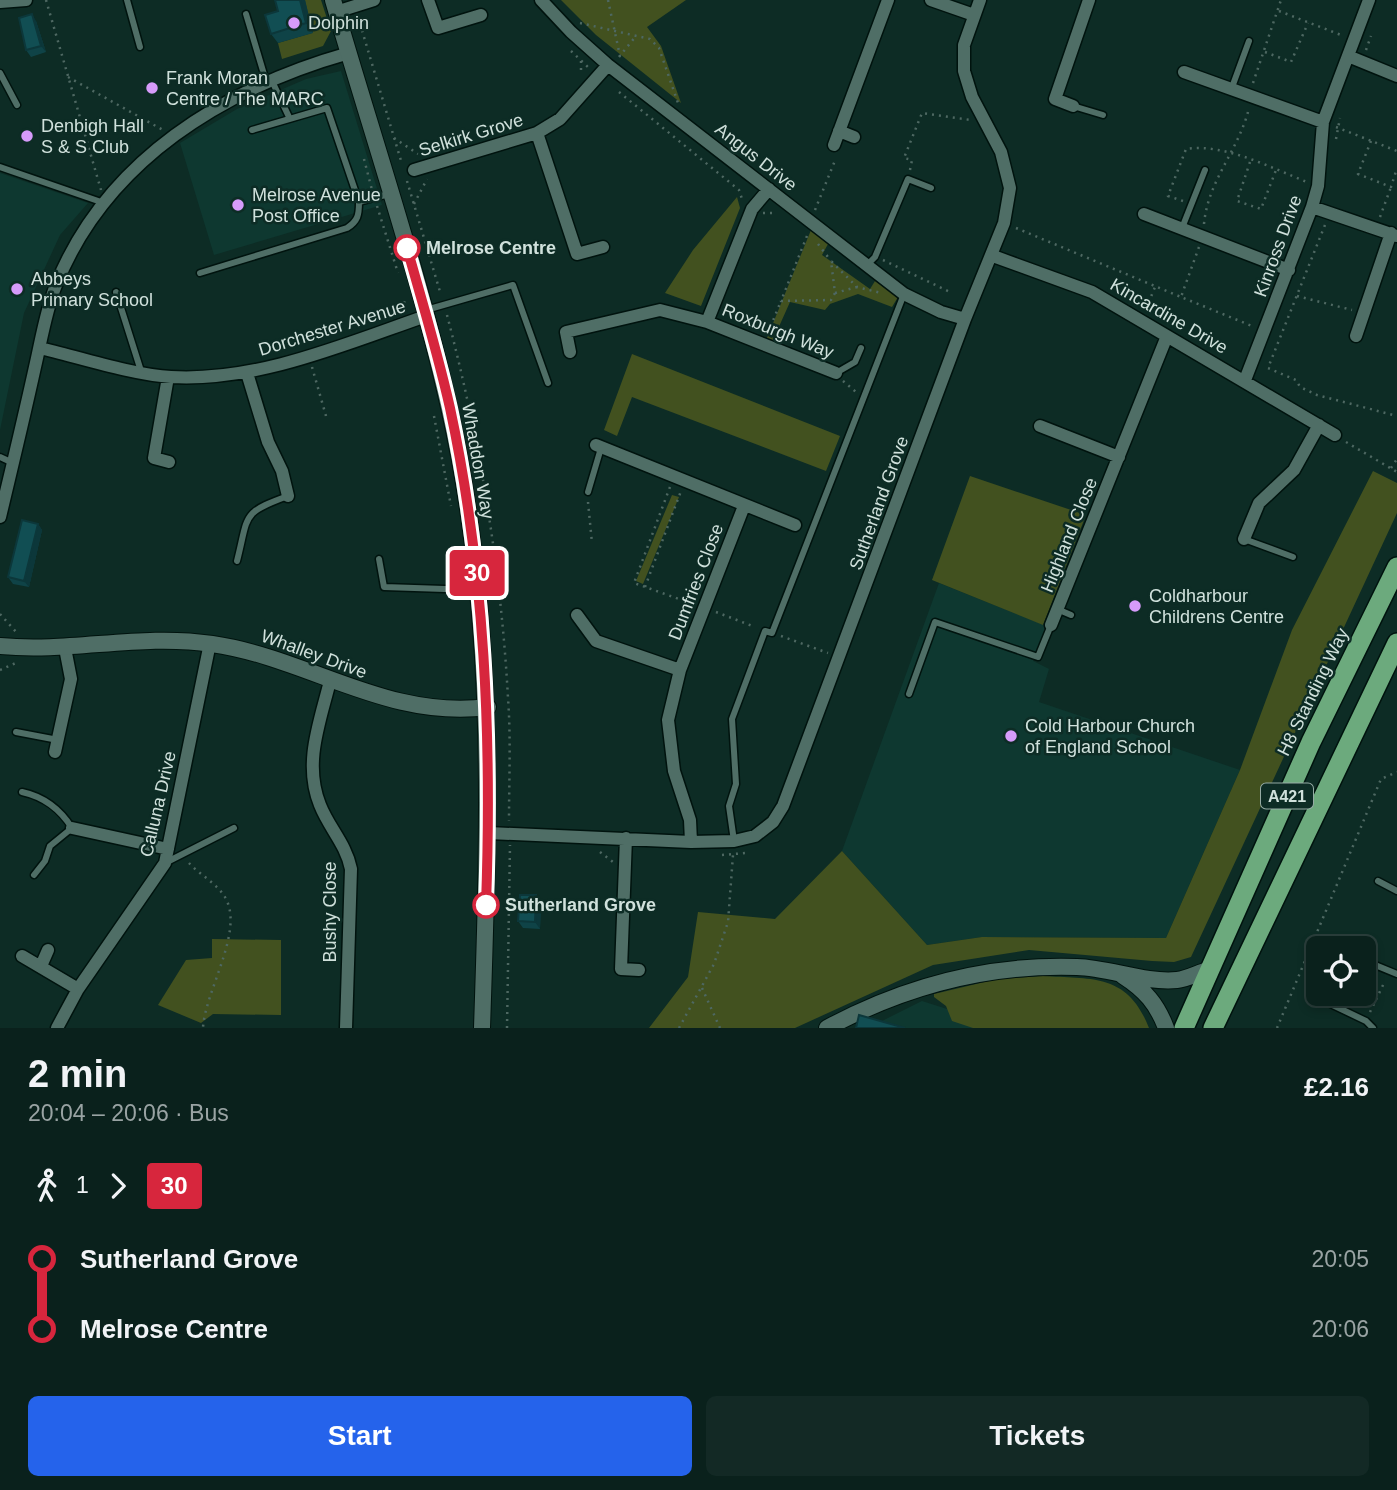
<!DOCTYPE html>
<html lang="en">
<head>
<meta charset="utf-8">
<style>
	:root { --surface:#0a211c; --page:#132925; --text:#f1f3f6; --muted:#99a3a3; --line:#2a3e3b; --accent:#2563eb }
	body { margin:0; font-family:Helvetica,sans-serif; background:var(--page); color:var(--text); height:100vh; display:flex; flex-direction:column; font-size:26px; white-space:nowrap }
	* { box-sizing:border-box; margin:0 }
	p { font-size:23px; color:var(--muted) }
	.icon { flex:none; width:38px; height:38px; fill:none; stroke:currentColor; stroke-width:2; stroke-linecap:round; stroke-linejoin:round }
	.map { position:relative; height:1028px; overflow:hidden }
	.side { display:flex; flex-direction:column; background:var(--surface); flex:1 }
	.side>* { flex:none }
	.badge { padding:0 14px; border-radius:5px; font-size:24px; line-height:46px }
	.buttons { position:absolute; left:1306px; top:936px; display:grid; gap:14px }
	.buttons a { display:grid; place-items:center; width:70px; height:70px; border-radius:10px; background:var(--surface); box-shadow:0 4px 10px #0003,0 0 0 2px var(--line); font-size:35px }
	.map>.badge { position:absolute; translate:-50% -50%; box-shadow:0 0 0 4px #fff }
	.legs { display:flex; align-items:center; gap:10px; height:77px; padding:0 28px; font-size:23px }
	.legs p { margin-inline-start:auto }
	.head { display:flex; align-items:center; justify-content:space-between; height:119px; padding:0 28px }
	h1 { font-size:38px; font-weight:800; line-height:52px }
	.cta { display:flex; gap:14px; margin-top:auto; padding:14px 28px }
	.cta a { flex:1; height:80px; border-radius:10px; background:var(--accent); color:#fff; font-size:28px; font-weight:800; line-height:80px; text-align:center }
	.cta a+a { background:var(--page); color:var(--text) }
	ul { padding:0 28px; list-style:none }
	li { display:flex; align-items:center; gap:24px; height:70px; font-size:26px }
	li i { display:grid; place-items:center; width:10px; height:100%; margin:0 9px; background:currentColor }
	li i::after { content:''; width:18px; height:18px; margin:-9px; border:5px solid; border-radius:50%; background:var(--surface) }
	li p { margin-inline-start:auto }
	li:first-child i { background:linear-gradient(#0000 50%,currentColor 0) }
	li:last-child i { background:linear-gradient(currentColor 50%,#0000 0) }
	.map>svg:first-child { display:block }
	.built { fill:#0e3830 }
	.green { fill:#42511f }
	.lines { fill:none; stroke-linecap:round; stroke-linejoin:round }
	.service-casing { stroke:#00130e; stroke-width:9 }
	.minor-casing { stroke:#00130e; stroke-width:15 }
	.tertiary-casing { stroke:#00130e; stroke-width:18 }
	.trunk-casing { stroke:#00130e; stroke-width:22 }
	.path { stroke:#4e6862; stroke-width:2.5; stroke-dasharray:2 5; stroke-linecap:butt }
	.service { stroke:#4f6e66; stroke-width:6 }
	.minor { stroke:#4f6e66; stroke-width:12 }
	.tertiary { stroke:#4f6e66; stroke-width:16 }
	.trunk { stroke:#6caa7d; stroke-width:19 }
	.wall { fill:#0f4347 }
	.shaded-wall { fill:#0c373a }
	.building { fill:#114e53; stroke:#0c373a; stroke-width:2 }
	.line-1-casing { stroke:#fff; stroke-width:16 }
	.line-1 { stroke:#d7263d; stroke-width:10 }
	.poi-dot { fill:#d69bfa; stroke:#0d2c25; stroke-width:2.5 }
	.stop-1-dot { fill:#fff; stroke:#d7263d; stroke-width:3.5 }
	.labels { text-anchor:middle; stroke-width:5; stroke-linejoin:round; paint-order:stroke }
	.shield { fill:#0d2c25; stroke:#96aba5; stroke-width:2 }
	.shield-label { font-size:16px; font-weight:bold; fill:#d0e1dc }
	.poi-label { font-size:18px; fill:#d0e1dc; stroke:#0d2c25; text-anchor:start }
	.street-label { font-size:18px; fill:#d0e1dc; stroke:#0d2c25 }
	.stop-label { font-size:18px; font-weight:bold; fill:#d0e1dc; stroke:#0d2c25; text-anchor:start }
</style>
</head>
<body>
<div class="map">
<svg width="1397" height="1028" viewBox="0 0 1397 1028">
	<rect width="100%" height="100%" fill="#0d2c25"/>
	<path class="built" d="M 341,71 L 382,205 L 214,255 L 180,143 L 237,109 L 306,79 Z
		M 0,173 L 88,203 L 60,235 L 24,313 L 0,430 Z
		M 939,583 L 1047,626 L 1033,661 L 1049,669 L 1039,702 L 1240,770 L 1166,938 L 982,937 L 927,945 L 842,851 Z
		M 922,1001 L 1007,1028 L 868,1028 Z"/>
	<path class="green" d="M 305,0 L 321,0 L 331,31 L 323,46 L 282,59 L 278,43 L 312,33 L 300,4 Z
		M 561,0 L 686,0 L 647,27 L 661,46 L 681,103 L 596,35 Z
		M 737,197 L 740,208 L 701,306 L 665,293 L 693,250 Z
		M 811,230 L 828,244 L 822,255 L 870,289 L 875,281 L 898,297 L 892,307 L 858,294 L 830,304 L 825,310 L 790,302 L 773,340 L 767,338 Z
		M 632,354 L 840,436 L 826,471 L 632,397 L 617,436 L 604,430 Z
		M 1373,471 L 1397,483 L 1397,513 L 1191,957 L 1174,962 L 1152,961 L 1029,950 L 933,965 L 795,1028 L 649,1028 L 688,977 L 698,912 L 775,919 L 842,851 L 927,945 L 982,937 L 1166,938 L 1240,770 L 1292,630 Z
		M 970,476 L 1086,515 L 1043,625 L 932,580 Z
		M 672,495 L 679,497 L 643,584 L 636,581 Z
		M 212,939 L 281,940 L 281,1015 L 213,1014 L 201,1023 L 158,1005 L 186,960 L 212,958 Z
		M 1043,976 C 1094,979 1128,974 1149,1028 L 973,1028 L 952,1021 L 946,1006 L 934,997 L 934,994 L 997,979 Z"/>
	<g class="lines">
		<defs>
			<path id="service" d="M 127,0 L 140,47
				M 246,14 L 266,81
				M 0,73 L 17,105
				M 272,81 L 289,117
				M 1231,90 L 1249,41
				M 1073,106 L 1103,115
				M 0,167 L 104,203
				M 359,202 L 389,194
				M 1182,228 L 1205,170
				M 868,264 L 875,257 L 908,179 L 931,188
				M 200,273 L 347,228 C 358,221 359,215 359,202 L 327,108 L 252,130
				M 116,292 L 141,371
				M 426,310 L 513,285 L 548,383
				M 836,373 L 855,362 L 861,348
				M 0,457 L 13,463
				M 588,492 L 601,448
				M 1244,539 L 1293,557
				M 379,559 L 384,587 L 475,590
				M 237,561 C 249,514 241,513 288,496
				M 1057,609 L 1071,615
				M 909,694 L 935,622 L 1038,657 L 1051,625
				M 16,732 L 58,740
				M 22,792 C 45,797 60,809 72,828 L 50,846 L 45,861 L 34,875
				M 734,841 L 729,806 L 736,784 L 732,719 L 765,631 L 772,633 L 904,294
				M 167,862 L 234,828
				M 1378,881 L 1397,891
				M 1363,960 L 1397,974
				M 1320,999 L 1366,1021 L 1373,1028"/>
			<path id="minor" d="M 428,0 L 438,28 L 481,15
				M 541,0 L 571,32 L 608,65 L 904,294 L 941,312 L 965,319
				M 931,0 L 974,15
				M 0,2 L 26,0
				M 336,12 L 374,0
				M 1348,56 L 1397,76
				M 1184,72 L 1323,122
				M 1073,106 L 1055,99 L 1089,0
				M 839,131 L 854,137
				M 537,133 L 577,254 L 603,247
				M 834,145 L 888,0
				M 414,170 L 537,133 L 560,119 L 608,65
				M 1312,207 L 1397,236
				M 1144,214 L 1289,270
				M 993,256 L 1092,292 L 1335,435
				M 707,322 L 752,209 L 769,189
				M 1356,336 L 1391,233
				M 40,348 C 78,357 134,375 171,377 C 258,382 345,344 426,316
				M 570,352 L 566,332 L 660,310 L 707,322 L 836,373
				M 247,373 L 268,442 L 282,471 L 288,496
				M 168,377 L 154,458 L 169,462
				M 1245,380 L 1312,207 L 1318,186 L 1323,122 L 1369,0
				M 1040,426 L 1119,457
				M 596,445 L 795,525
				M 0,517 C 12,467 24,417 35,367 C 41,341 46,310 56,285 C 106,160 225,88 349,53
				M 1244,539 L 1259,503 L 1294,470 L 1319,425
				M 577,615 L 596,641 L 680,670
				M 1051,625 L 1167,336
				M 330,681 C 320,722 303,763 320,805 C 329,828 346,844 351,869 L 346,1028
				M 55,752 L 71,679 L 65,648
				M 72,828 L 168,849
				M 489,833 L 691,842 L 734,841 L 755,836 L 773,822 L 783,806 L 965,319 L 1004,223 L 1010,188 L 1001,152 L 972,97 L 964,71 L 964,45 L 980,0
				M 626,838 L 621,969 L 639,970
				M 691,842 L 690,820 L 674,771 L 668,720 L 680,670 L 744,506
				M 22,956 L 78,989
				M 41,966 L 48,950
				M 57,1028 L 78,989 L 165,863 L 210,643"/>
			<path id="tertiary" d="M 333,0 C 372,135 418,269 449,407 C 496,613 489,819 482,1028
				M 0,646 C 71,653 141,633 212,644 C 309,658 386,720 488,707
				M 1123,976 C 1145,990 1157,1004 1166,1028
				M 827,1028 C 905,986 988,964 1077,967 C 1110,968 1144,983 1177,980 C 1187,979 1198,973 1208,970"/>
			<path id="trunk" d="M 1184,1028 L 1311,742 L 1397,567
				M 1213,1028 L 1397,643"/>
		</defs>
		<use href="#service" class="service-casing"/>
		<use href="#minor" class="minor-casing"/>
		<use href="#tertiary" class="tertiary-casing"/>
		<use href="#trunk" class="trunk-casing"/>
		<path class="path" d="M 46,0 L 101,190
			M 608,0 L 620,56
			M 1279,11 L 1341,35
			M 358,17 L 402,164
			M 580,23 L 650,39 L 659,48 L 678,103
			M 1366,50 L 1371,36
			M 571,51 L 589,68
			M 1265,52 L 1291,62 L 1308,23
			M 619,57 L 636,36
			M 581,61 L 581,75
			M 68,77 L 163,130
			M 1253,83 L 1281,0
			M 619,92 L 739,190 L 742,199
			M 1336,127 L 1397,151
			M 394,138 L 418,154
			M 1336,139 L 1340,118
			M 1371,141 L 1358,174 L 1391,187 L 1397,168
			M 364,159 L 372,190
			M 1250,162 L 1237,201 L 1261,209 L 1276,170
			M 910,170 L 912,160 L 904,158 L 922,113 L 971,120
			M 407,181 L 441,295
			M 1183,201 L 1168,196 L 1186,149 C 1225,143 1271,168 1307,182
			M 414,204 L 427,179
			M 377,206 L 398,273
			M 815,210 L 836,158
			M 763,213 L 777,213
			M 1380,217 L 1391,187
			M 1204,224 C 1208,180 1239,150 1249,108
			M 1325,225 L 1268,368 L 1296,380 L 1300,387 L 1317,395 L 1397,416
			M 1016,228 L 1181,297
			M 807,236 L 781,301 L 831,300 L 835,293 L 831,261 L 857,287 L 881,293
			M 818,244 L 831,261
			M 1199,247 L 1181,297 L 1252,326
			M 883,260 L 950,292
			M 835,293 L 857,287
			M 1297,296 L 1352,310
			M 1146,309 L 1155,287
			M 403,310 L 405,297
			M 447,315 C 480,441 501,569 508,698 C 511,739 509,780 509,821
			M 768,333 L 781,301
			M 312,367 L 326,416
			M 843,381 L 856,392
			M 434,416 L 451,506
			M 1346,442 L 1397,472
			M 1391,468 L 1397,459
			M 670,487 L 634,583 L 693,604
			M 588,502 L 592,543
			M 645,587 L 681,491
			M 716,612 L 755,627
			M 0,614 L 17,633
			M 781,636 L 828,653
			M 0,670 L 18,662
			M 600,852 L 613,862
			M 722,855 L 746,853
			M 189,863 C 201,876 220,885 227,901 C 242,935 205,992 203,1028
			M 702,988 L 720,1028
			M 1370,1012 L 1385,981
			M 507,1028 L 510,845
			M 679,1028 L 714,964 L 728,922 L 733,855
			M 1277,1028 L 1381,779 L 1397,772"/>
		<use href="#service" class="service"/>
		<use href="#minor" class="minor"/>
		<use href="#tertiary" class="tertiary"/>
		<use href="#trunk" class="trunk"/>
	</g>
	<path class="wall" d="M 275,0 L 305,0 L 313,33 L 278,43 L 271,34 L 278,11 Z
		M 36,21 L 46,52 L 31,57 L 26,50 Z
		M 38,524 L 42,530 L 29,587 L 13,584 L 8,577 Z
		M 536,895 L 541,902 L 540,929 L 523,928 L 518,921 Z"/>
	<path class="shaded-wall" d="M 300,0 L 305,0 L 313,33 L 306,23 Z
		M 32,14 L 36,21 L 46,52 L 41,46 Z
		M 38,524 L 42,530 L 29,587 L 24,581 Z
		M 536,895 L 541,902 L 540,929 L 535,922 Z"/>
	<path class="building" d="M 275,0 L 300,0 L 306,23 L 271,34 L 265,15 L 278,11 Z
		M 32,14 L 41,46 L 26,50 L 19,18 Z
		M 22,520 L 38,524 L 24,581 L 8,577 Z
		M 520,895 L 536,895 L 535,922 L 518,921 Z
		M 859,1015 L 905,1028 L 856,1028 Z"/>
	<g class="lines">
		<defs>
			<path id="line-1" d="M 407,248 C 422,301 438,354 450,408 C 485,571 492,738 486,905"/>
		</defs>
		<use href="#line-1" class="line-1-casing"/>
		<use href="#line-1" class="line-1"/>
	</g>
	<g class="poi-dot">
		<circle cx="294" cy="23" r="7"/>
		<circle cx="152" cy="88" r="7"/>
		<circle cx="27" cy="136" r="7"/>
		<circle cx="238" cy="205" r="7"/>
		<circle cx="17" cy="289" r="7"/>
		<circle cx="1135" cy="606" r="7"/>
		<circle cx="1011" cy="736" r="7"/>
	</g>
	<g class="stop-1-dot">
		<circle cx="407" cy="248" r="12"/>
		<circle cx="486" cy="905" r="12"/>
	</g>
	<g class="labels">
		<rect class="shield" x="1261" y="783.5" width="52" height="25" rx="5"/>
		<g class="shield-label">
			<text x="1287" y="802">A421</text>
		</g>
		<g class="poi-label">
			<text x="308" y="29">Dolphin</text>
			<text x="166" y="84">Frank Moran<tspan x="166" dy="21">Centre / The MARC</tspan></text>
			<text x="41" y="132">Denbigh Hall<tspan x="41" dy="21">S &amp; S Club</tspan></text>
			<text x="252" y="201">Melrose Avenue<tspan x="252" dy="21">Post Office</tspan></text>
			<text x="31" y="285">Abbeys<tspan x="31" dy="21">Primary School</tspan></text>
			<text x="1149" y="602">Coldharbour<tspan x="1149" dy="21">Childrens Centre</tspan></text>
			<text x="1025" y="732">Cold Harbour Church<tspan x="1025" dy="21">of England School</tspan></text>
		</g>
		<g class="street-label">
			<text transform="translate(471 135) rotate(-17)" y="6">Selkirk Grove</text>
			<text transform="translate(756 157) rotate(38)" y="6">Angus Drive</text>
			<text transform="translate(1278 246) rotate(-70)" y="6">Kinross Drive</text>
			<text transform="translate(1169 316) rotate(30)" y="6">Kincardine Drive</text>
			<text transform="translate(332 328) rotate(-17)" y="6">Dorchester Avenue</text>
			<text transform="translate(778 331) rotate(22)" y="6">Roxburgh Way</text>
			<text transform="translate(478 461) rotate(80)" y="6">Whaddon Way</text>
			<text transform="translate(879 503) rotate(-70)" y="6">Sutherland Grove</text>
			<text transform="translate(1069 535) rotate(-68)" y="6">Highland Close</text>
			<text transform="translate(696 582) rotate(-69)" y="6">Dumfries Close</text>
			<text transform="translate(314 654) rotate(20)" y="6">Whalley Drive</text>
			<text transform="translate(1313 692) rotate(-64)" y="6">H8 Standing Way</text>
			<text transform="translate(158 804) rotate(-77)" y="6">Calluna Drive</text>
			<text transform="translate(330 912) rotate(-90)" y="6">Bushy Close</text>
		</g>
		<g class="stop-label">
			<text x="426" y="254">Melrose Centre</text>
			<text x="505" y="911">Sutherland Grove</text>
		</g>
	</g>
</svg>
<div class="buttons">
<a><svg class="icon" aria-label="locate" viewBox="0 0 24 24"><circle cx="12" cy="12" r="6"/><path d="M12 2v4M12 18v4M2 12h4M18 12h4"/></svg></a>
</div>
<b class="badge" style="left:477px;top:573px;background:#d7263d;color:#fff">30</b>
</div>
<section class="side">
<div class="head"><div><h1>2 min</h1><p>20:04 – 20:06 · Bus</p></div><b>£2.16</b></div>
<div class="legs"><svg class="icon" aria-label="walk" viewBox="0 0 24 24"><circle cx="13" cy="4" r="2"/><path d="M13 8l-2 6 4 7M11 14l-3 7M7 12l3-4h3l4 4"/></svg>1<svg class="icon" aria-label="forward" viewBox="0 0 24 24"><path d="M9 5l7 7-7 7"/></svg><b class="badge" style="background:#d7263d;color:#fff">30</b></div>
<ul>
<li><i style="color:#d7263d"></i><b>Sutherland Grove</b><p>20:05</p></li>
<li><i style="color:#d7263d"></i><b>Melrose Centre</b><p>20:06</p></li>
</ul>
<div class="cta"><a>Start</a><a>Tickets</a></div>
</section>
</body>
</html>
